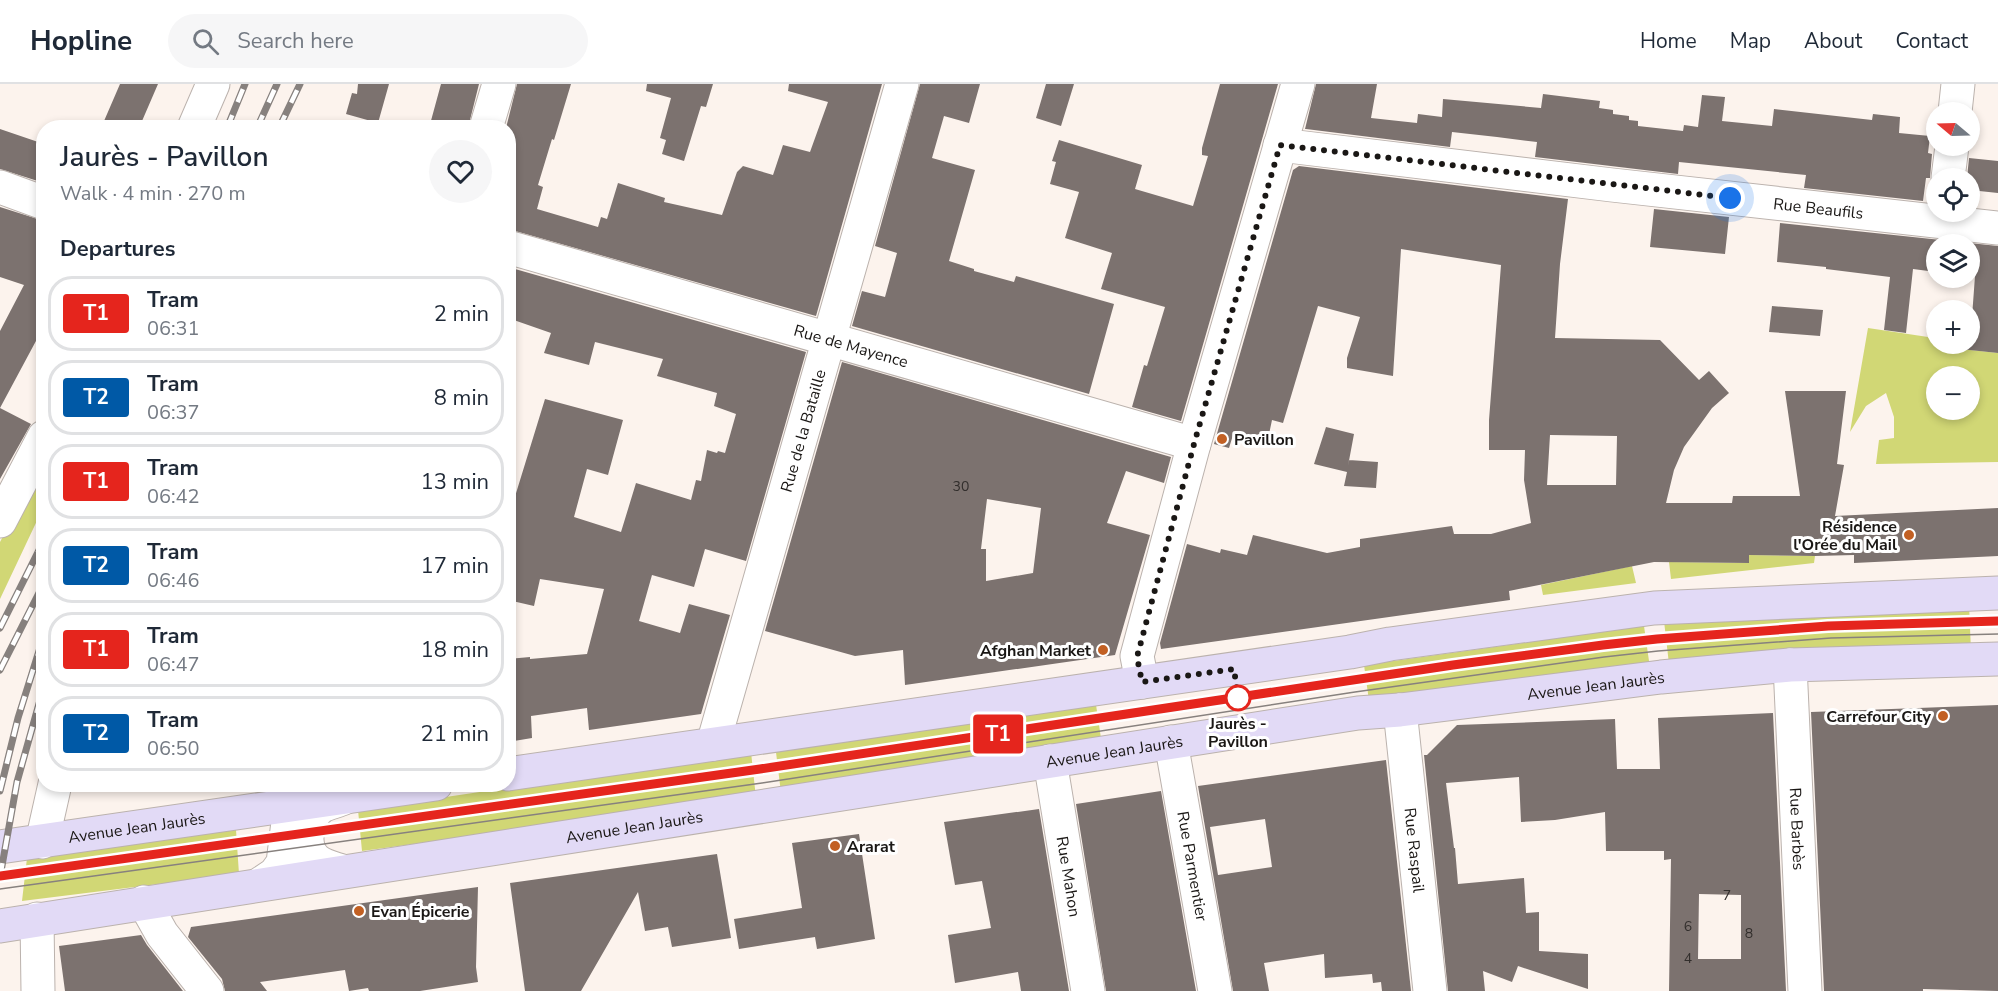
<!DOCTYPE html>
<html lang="en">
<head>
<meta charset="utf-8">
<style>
	:root { --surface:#fff; --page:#f6f6f7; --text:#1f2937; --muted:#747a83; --line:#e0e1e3 }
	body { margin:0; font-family:"Nunito Sans",sans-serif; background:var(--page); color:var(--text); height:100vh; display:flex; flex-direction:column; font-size:22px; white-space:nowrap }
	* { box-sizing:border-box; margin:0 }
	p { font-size:20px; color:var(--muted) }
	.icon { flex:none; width:33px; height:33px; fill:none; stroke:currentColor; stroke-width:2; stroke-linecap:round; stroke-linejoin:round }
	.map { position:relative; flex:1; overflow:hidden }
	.side { position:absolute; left:36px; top:36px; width:480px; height:672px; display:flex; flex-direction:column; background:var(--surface); border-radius:24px; box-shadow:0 3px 9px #0003 }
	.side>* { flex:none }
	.badge { padding:0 12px; border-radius:4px; font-size:21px; line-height:39px }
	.needle { width:39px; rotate:289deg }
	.buttons { position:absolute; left:1926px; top:18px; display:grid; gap:12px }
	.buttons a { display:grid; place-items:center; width:54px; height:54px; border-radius:50%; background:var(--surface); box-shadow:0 3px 9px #0003; font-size:30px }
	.you { position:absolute; width:30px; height:30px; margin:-15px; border:4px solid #fff; border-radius:50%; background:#1a73e8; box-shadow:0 0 0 9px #1a73e833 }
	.map>.badge { position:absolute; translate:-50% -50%; box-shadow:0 0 0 3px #fff }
	h2 { padding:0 24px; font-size:22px; line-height:54px }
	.round { display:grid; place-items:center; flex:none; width:63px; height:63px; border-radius:32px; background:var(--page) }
	.head { display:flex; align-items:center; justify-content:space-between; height:102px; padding:0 24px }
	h1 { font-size:28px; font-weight:600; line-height:45px }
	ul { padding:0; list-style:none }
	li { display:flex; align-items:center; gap:18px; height:75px; margin:0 12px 9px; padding:0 12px; border:3px solid var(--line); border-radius:24px }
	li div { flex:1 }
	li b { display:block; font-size:22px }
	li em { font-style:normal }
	li .badge { min-width:66px; font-weight:700; text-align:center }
	header { display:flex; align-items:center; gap:36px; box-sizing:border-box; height:84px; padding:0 30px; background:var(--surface); border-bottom:2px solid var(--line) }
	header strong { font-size:28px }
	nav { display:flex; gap:33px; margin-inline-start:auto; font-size:21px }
	.search { width:420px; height:54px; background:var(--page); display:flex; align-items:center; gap:15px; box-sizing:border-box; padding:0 21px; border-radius:33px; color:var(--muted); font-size:22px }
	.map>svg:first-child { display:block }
	.green { fill:#d1d775; fill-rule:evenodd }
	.building { fill:#7c726f; fill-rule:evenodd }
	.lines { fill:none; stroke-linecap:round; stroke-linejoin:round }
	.minor-casing { stroke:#bbb2ad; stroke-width:35 }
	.secondary-casing { stroke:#bbb2ad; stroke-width:35 }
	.minor { stroke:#fff; stroke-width:33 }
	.secondary { stroke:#e2daf6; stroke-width:33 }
	.tram { stroke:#87817e; stroke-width:1.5 }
	.rail-casing { stroke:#87817e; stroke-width:7 }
	.rail { stroke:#fff; stroke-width:4.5; stroke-dasharray:14; stroke-linecap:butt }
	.line-casing { stroke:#fff; stroke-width:14 }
	.line { stroke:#e5251d; stroke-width:9 }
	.walk { stroke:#1a1715; stroke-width:6; stroke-dasharray:0 10.8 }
	.poi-dot { fill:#c26023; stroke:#fff; stroke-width:2 }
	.stop-dot { fill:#fff; stroke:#e5251d; stroke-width:3 }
	.labels { text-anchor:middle; stroke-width:6; stroke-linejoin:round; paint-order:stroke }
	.number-label { font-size:14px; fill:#322e2c }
	.street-label { font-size:16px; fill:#1a1715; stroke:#fff }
	.poi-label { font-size:16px; font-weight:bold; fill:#1a1715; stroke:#fff; text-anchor:start }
	.stop-label { font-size:16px; font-weight:bold; fill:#1a1715; stroke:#fff }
</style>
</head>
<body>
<header>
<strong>Hopline</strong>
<div class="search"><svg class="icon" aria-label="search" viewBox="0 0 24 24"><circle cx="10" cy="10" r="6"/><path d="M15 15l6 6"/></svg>Search here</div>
<nav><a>Home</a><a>Map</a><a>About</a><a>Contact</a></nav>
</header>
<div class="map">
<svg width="1998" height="907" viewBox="0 0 1998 907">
	<rect width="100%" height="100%" fill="#fcf3ed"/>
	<path class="green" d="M 1868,244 L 1928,253 L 1936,255 L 1936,260 L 1961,261 L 1961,265 L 1998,269 L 1998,378 L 1876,380 L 1879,356 L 1894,354 L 1894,333 L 1886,309 L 1866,322 L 1850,348 ZM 1936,292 L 1970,292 L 1970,326 L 1936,326 Z
		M 43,376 L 43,424 L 0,515 L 0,458 Z
		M 1749,471 L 1815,472 L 1814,479 L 1671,495 L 1669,478 L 1748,479 Z
		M 1632,482 L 1636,499 L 1543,511 L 1541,501 Z
		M 1969,520 L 1971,567 L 1669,580 L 1664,537 Z
		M 1644,542 L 1650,584 L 1370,624 L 1364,581 Z
		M 1095,614 L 1102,661 L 781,709 L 775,660 Z
		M 751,668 L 756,714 L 362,767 L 358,726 Z
		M 236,746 L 239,790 L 22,817 L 27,774 Z"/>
	<path class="building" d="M 120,0 L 158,0 L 139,44 L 101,44 Z
		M 358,0 L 389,0 L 378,39 L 346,30 L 352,9 L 357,10 Z
		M 441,0 L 479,0 L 468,44 L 429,44 Z
		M 517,0 L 571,0 L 554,56 L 552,55 L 538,101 L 543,103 L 537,125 L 598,143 L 601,133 L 607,135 L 618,99 L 665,114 L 664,118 L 722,131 L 737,88 L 743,82 L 773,91 L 783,61 L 810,68 L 828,18 L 788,7 L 789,0 L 882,0 L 816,232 L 508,145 L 508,44 L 506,44 Z
		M 647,0 L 713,0 L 706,23 L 701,22 L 684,77 L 662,70 L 666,56 L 660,54 L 671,14 L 646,7 Z
		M 920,0 L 980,0 L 969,39 L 944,32 L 932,74 L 975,86 L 949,177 L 974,185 L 974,187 L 1014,198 L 1016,192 L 1114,220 L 1089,310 L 852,242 L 862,207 L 885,213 L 897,169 L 875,162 Z
		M 1046,0 L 1074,0 L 1061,42 L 1036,34 Z
		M 1220,0 L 1278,0 L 1181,337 L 1132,323 L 1144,281 L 1147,282 L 1165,223 L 1101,205 L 1112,169 L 1065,154 L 1079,108 L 1050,100 L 1056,78 L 1052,77 L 1059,56 L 1142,81 L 1135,105 L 1193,122 L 1208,72 L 1202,71 L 1202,64 Z
		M 1316,0 L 1377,0 L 1371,34 L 1417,39 L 1418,30 L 1442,33 L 1443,15 L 1541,24 L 1543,10 L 1600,17 L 1599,24 L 1613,26 L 1613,30 L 1629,32 L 1629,36 L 1638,37 L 1638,42 L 1683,47 L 1684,41 L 1698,43 L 1702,11 L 1725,13 L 1722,37 L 1772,42 L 1774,25 L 1872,36 L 1873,30 L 1900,33 L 1899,49 L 1930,52 L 1928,69 L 1932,70 L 1930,94 L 1926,94 L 1923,117 L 1804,104 L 1806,91 L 1679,78 L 1678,90 L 1535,73 L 1537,58 L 1497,53 L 1452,48 L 1450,63 L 1306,45 L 1305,45 Z
		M 0,45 L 44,60 L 44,99 L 0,85 Z
		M 1969,74 L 1998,77 L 1998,109 L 1970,106 L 1971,94 L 1967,94 Z
		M 1299,82 L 1568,115 L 1560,180 L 1555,254 L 1660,256 L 1699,296 L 1709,287 L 1729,309 L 1712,324 L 1684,363 L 1674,386 L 1666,419 L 1732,419 L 1733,412 L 1800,412 L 1785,307 L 1846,307 L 1837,380 L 1844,381 L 1835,432 L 1998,424 L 1998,472 L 1854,479 L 1854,471 L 1815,472 L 1749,471 L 1749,479 L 1654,478 L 1509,507 L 1510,516 L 1161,565 L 1160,559 L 1187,460 L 1220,469 L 1221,465 L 1247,471 L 1253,451 L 1327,469 L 1360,463 L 1360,455 L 1452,442 L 1454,450 L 1491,450 L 1531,439 L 1524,396 L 1525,366 L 1489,366 L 1489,336 L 1501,181 L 1401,165 L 1393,292 L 1347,284 L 1347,274 L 1360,233 L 1318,222 L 1283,339 L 1272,336 L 1268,355 L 1250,351 L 1249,355 L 1233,351 L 1229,364 L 1214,360 L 1293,86 ZM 1550,351 L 1617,352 L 1616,401 L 1547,401 Z
		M 0,123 L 44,137 L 44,242 L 0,324 L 31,340 L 0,395 L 0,247 L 24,201 L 0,193 Z
		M 1654,125 L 1729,133 L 1725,170 L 1650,163 Z
		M 1780,139 L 1998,162 L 1998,269 L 1960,265 L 1962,260 L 1970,260 L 1975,192 L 1970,191 L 1970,160 L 1936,160 L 1936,188 L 1913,185 L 1906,249 L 1884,246 L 1890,193 L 1826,185 L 1826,183 L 1777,178 Z
		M 508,183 L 806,268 L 746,477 L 705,465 L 694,503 L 652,491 L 639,537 L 680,549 L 689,520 L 730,531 L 701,630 L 589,646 L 587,624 L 531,632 L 532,654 L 508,658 L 508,575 L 530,573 L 530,575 L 587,570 L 604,505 L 540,495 L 534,522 L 508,516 L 508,418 L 513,419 L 545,315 L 623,336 L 608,391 L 587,385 L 574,433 L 621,448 L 636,399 L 691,416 L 696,396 L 701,397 L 707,366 L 717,369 L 718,367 L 725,369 L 736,330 L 714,322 L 717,309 L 657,292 L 663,275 L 595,258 L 589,281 L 544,269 L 551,249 L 508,234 Z
		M 1772,222 L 1823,226 L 1820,252 L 1769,248 Z
		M 842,278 L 1171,373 L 1164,399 L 1126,387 L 1107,439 L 1150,451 L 1115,571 L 905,601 L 903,566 L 855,572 L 765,547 ZM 987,415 L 1041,424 L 1033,489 L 986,497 L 986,465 L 981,465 Z
		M 1326,343 L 1354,350 L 1348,382 L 1349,376 L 1378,378 L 1376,404 L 1344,402 L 1347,388 L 1314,380 Z
		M 1998,621 L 1998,907 L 1923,905 L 1923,907 L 1824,907 L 1811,628 Z
		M 1773,629 L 1786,907 L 1669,907 L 1671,775 L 1664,776 L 1664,767 L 1606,767 L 1605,728 L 1555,736 L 1521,738 L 1519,693 L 1446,699 L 1454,764 L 1455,764 L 1458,800 L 1524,794 L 1526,829 L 1539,828 L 1539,867 L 1588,870 L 1588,905 L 1518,882 L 1512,898 L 1483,887 L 1485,907 L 1448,907 L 1424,671 L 1427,671 L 1457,641 L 1615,635 L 1617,685 L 1660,685 L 1658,634 ZM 1699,810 L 1741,811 L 1741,875 L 1698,875 Z
		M 1386,676 L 1411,907 L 1382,907 L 1381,898 L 1373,899 L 1372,890 L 1325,894 L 1324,870 L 1264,879 L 1269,907 L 1233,907 L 1198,702 ZM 1265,735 L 1272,783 L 1218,791 L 1210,743 Z
		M 1161,707 L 1196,907 L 1106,907 L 1076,720 Z
		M 1039,725 L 1069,907 L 1021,907 L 1018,888 L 955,899 L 948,851 L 991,844 L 982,797 L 955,801 L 944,738 Z
		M 859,750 L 875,855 L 817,865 L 815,853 L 739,865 L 734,835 L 802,824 L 792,759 Z
		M 717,770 L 731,854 L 672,863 L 668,843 L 645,847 L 638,808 L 581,907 L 525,907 L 510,799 Z
		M 478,803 L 476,883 L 478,898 L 420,907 L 369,907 L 368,904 L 349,907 L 345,886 L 260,898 L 267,907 L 225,907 L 222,895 L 188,853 L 191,843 Z
		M 141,851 L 147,861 L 183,907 L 65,907 L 59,862 Z"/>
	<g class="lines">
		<defs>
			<g id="minor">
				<path d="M 1955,28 L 1958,0"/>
				<path d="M 194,44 L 213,0"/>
				<path d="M 486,44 L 499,0"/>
				<path id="s1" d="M 1280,61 L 1612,101 L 1998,144"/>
				<path d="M 1948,94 L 1952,62"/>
				<path d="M 0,103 L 44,119"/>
				<path id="s2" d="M 508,163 L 1194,360"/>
				<path d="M 0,437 L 44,353"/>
				<path id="s3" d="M 1790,581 L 1805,907"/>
				<path d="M 1142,598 L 1137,572 L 1194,360 L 1298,0"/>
				<path id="s4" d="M 1400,626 L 1430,907"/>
				<path id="s5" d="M 1171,658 L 1215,907"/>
				<path id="s6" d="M 713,660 L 902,0"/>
				<path id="s7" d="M 1050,677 L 1088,907"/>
				<path d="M 42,758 L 55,700"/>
				<path d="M 342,787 C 333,784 323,782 316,776 C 301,763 306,733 322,722 C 329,719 337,717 344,714"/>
				<path d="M 260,800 L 275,790 L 283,779 L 289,730 L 297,700"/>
				<path d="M 144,818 L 162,850 L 207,907"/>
				<path d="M 37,835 L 38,907"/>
			</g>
			<g id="secondary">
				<path d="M 508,690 L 1350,568 L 1390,560 L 1654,524 L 1998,509"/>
				<path id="s8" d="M 0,763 L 436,700"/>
				<path id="s9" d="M 0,842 L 1358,629 L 1400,626 L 1661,593 L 1790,581 L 1998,575"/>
			</g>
		</defs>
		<use href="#minor" class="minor-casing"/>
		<use href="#secondary" class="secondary-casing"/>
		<use href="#minor" class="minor"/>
		<use href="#secondary" class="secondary"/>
		<path class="tram" d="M 0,792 L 760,685 L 1453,581 L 1603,561 L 1657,555 L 1828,542 L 1998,537
			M 0,805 L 762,699 L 1355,608 L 1604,573 L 1658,567 L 1831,554 L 1998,550"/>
		<defs>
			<path id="rail" d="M 227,44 L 245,0
				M 257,44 L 277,0
				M 279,44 L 300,0
				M 0,544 L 44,456
				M 0,586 L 44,499
				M 0,707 L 18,634 L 44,551
				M 0,793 L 17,698 L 44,602"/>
		</defs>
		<use href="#rail" class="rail-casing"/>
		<use href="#rail" class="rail"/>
	</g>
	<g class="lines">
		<defs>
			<path id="line" d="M 0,792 L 760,685 L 1453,581 L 1603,561 L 1657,555 L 1828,542 L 1998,537"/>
		</defs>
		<use href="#line" class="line-casing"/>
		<use href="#line" class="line"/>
		<path class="walk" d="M 1238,614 L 1234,585 L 1142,598 L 1137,573 L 1194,360 L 1280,61 L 1730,114"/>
	</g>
	<g class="poi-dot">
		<circle cx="1222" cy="355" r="6"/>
		<circle cx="1909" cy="451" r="6"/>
		<circle cx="1103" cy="566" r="6"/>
		<circle cx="1943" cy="632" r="6"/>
		<circle cx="835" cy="762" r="6"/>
		<circle cx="359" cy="827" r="6"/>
	</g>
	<circle class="stop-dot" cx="1238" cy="614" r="12"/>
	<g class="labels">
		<g class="number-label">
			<text x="961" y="407">30</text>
			<text x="1727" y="816">7</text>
			<text x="1688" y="847">6</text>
			<text x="1749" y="854">8</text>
			<text x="1688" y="879">4</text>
		</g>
		<g class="street-label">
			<text dy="6" stroke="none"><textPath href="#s1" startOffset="542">Rue Beaufils</textPath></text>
			<text dy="6" stroke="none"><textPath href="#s2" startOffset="357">Rue de Mayence</textPath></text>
			<text dy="6" stroke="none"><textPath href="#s6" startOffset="326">Rue de la Bataille</textPath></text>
			<text dy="6" stroke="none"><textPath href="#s9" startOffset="1614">Avenue Jean Jaurès</textPath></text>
			<text dy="6" stroke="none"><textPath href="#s9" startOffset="1128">Avenue Jean Jaurès</textPath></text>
			<text dy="6" stroke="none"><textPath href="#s9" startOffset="642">Avenue Jean Jaurès</textPath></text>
			<text dy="6" stroke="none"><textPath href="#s8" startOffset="138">Avenue Jean Jaurès</textPath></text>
			<text dy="6" stroke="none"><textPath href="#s3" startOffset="164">Rue Barbès</textPath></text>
			<text dy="6" stroke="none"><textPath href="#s4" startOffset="141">Rue Raspail</textPath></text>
			<text dy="6" stroke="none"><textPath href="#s5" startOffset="126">Rue Parmentier</textPath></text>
			<text dy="6" stroke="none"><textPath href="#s7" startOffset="117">Rue Mahon</textPath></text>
		</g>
		<g class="poi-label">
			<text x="1234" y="361">Pavillon</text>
			<text x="1897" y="448" text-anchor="end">Résidence<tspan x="1897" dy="18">l'Orée du Mail</tspan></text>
			<text x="1091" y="572" text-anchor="end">Afghan Market</text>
			<text x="1931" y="638" text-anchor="end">Carrefour City</text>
			<text x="847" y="768">Ararat</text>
			<text x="371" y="833">Evan Épicerie</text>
		</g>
		<g class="stop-label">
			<text x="1238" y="645">Jaurès -<tspan x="1238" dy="18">Pavillon</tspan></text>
		</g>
	</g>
</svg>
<div class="buttons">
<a><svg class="needle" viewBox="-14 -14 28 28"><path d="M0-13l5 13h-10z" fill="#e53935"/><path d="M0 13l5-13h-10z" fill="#747a83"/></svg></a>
<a><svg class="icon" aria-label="locate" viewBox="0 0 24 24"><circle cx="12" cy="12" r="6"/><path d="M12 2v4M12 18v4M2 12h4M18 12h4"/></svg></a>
<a><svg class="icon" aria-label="layers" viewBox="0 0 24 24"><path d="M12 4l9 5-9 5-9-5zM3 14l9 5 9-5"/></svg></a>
<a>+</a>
<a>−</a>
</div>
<div class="you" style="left:1730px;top:114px"></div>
<b class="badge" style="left:998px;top:650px;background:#e5251d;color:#fff">T1</b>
<section class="side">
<div class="head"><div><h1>Jaurès - Pavillon</h1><p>Walk · 4 min · 270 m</p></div><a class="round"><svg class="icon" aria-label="heart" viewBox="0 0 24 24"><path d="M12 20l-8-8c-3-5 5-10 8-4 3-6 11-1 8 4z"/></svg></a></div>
<h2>Departures</h2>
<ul>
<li><span class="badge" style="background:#e5251d;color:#fff">T1</span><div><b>Tram</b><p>06:31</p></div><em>2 min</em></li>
<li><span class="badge" style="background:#0059a6;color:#fff">T2</span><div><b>Tram</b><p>06:37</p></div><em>8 min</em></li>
<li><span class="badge" style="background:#e5251d;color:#fff">T1</span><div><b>Tram</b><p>06:42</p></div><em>13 min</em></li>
<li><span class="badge" style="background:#0059a6;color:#fff">T2</span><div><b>Tram</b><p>06:46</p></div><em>17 min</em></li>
<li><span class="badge" style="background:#e5251d;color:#fff">T1</span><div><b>Tram</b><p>06:47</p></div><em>18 min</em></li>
<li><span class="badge" style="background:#0059a6;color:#fff">T2</span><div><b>Tram</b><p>06:50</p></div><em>21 min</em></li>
</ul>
</section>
</div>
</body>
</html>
